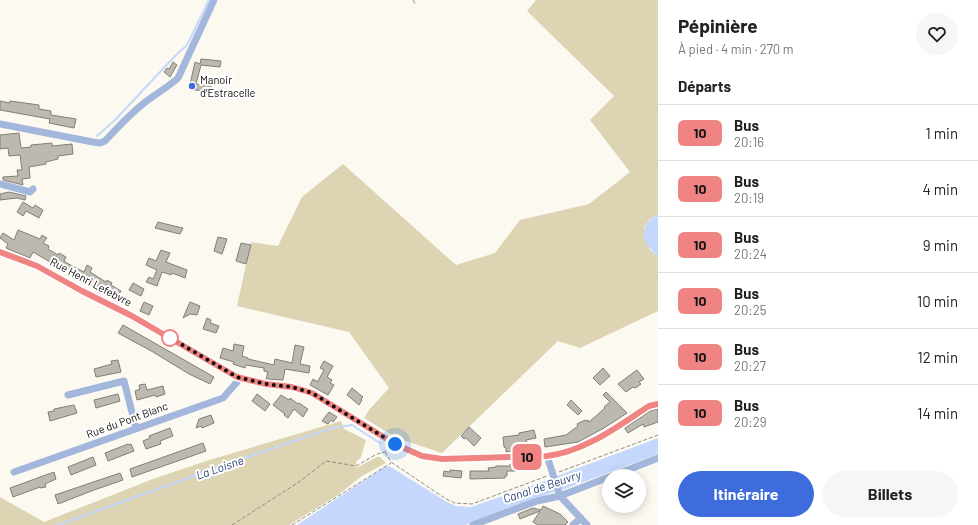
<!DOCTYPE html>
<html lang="fr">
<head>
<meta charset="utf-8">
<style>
	:root { --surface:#fff; --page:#f6f6f6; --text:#222; --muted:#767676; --line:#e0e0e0; --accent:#3f6cdd }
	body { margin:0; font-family:Barlow,sans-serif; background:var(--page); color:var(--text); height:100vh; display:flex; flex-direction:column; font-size:15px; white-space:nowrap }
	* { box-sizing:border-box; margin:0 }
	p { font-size:13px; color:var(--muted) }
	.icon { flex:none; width:22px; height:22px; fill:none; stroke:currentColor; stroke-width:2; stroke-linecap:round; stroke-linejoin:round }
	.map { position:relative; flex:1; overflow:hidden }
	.sheet { display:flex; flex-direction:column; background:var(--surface); width:320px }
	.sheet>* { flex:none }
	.badge { padding:0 8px; border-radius:6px; font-size:14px; line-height:26px }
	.fabs { position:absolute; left:602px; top:469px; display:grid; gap:8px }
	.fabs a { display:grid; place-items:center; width:44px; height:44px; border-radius:50%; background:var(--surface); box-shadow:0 2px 10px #0003; font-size:20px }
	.you { position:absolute; width:20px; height:20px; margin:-10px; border:3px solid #fff; border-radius:50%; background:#1a73e8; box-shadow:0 0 0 6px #1a73e833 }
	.map>.badge { position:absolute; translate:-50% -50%; box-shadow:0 0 0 2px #fff }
	h2 { padding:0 20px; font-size:15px; line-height:36px }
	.round { display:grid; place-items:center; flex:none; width:42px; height:42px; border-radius:21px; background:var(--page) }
	.headline { display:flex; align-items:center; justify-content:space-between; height:68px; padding:0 20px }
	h1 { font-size:19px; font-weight:700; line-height:30px }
	.primary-button { display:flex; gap:8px; margin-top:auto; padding:8px 20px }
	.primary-button a { flex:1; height:46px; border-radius:24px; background:var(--accent); color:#fff; font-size:16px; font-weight:700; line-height:46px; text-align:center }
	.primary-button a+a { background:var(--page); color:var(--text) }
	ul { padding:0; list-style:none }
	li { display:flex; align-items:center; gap:12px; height:56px; padding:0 20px; border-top:1px solid var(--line) }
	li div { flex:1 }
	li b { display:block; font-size:15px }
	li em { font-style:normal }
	li .badge { min-width:44px; font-weight:700; text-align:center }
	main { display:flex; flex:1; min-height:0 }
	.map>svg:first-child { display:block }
	.green { fill:#ddd4b3 }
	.water { fill:#c5d7fc }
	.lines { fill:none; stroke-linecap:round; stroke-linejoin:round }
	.stream { stroke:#c5d7fc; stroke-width:2 }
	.building { fill:#bcb9b0; stroke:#817f77 }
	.path { stroke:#8f8d87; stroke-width:1; stroke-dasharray:4 2; stroke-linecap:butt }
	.minor { stroke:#a3b6dc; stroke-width:7 }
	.line-casing { stroke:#fff; stroke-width:9 }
	.line { stroke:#f08482; stroke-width:6 }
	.walk { stroke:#0e0d0a; stroke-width:4; stroke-dasharray:0 7.2 }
	.poi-dot { fill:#3f6cdd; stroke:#fff; stroke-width:1.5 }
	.stop-dot { fill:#fff; stroke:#f08482; stroke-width:2 }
	.labels { text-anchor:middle; stroke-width:4; stroke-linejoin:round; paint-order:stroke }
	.poi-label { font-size:11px; fill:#0e0d0a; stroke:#fff; text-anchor:start }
	.street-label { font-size:11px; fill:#0e0d0a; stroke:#fff }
	.water-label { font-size:12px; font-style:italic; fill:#2c447c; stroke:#fff }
</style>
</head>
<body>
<main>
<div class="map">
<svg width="658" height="525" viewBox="0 0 658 525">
	<rect width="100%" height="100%" fill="#fcf9f0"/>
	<path class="green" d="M 536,0 L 658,0 L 658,214 L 650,219 L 644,227 L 650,250 L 658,256 L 658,311 L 580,348 L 558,341 L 442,453 L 397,438 L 364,418 L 369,410 L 389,388 L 349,332 L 237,306 L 251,242 L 278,246 L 302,197 L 343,164 L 456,265 L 495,253 L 520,220 L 589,204 L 630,172 L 590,120 L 614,96 L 527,11 Z
		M 341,421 L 344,429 L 366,440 L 361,457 L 356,462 L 356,468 L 377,457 L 380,457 L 386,463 L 362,476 L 338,495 L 289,525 L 0,525 L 0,497 L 44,522 L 153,479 L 206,461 Z"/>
	<path class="water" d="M 658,214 L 658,256 C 641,243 637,226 658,214 Z
		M 658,438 L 658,454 L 562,490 L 561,488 L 554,490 L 554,492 L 465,525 L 297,525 L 383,468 L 389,466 L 447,502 L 456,506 L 471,507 L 550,479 L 551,482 L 558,480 L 557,476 Z"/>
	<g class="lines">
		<path class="stream" d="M 97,136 L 115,120 L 175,56 L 187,45 L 209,0
			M 58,525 L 233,462 L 332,428 L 352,425 L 380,443"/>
	</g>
	<path class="building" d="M 201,59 L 221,61 L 220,67 L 201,65 L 196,84 L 211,86 L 210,92 L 189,89 L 195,62 L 200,64 Z
		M 173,62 L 177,65 L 170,77 L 164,72 L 167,68 L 169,69 Z
		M 0,101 L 10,103 L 10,101 L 39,105 L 39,109 L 51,111 L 51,115 L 76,119 L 74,128 L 49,123 L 50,119 L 0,110 Z
		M 19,133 L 21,148 L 31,147 L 31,145 L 52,143 L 52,146 L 72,144 L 73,154 L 58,156 L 58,159 L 46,162 L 46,164 L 29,167 L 30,178 L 22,179 L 23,185 L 3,180 L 3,177 L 18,176 L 17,170 L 22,170 L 20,155 L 9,156 L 8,148 L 0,149 L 0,135 Z
		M 9,192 L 26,196 L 25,200 L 17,198 L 0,200 L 0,194 Z
		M 23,202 L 33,208 L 35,205 L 43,210 L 39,218 L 26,211 L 23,216 L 17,212 Z
		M 158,222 L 174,226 L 183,228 L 180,234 L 155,228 Z
		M 18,230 L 40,239 L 42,235 L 47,238 L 43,243 L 49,246 L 48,249 L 58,255 L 59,253 L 66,257 L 64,261 L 72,266 L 84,272 L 87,265 L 92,268 L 90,272 L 106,282 L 107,280 L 112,283 L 111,285 L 121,291 L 115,300 L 33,252 L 30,258 L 6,248 L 8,244 L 0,238 L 3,233 L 14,240 Z
		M 218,237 L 227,239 L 222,254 L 214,251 Z
		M 241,243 L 251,245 L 246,264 L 236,261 Z
		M 161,250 L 170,253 L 166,262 L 187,270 L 185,278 L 172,273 L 171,275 L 162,272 L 157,286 L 146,282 L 149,277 L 153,279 L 157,270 L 146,265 L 149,258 L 156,261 Z
		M 133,283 L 144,289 L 141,296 L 129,290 Z
		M 144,302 L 153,306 L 149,315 L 140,311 Z
		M 190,302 L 200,306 L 197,315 L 190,314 L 183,318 Z
		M 207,318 L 211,320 L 210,323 L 219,326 L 216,333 L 203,329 Z
		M 123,325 L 214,377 L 210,384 L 189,374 L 153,352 L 118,333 Z
		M 234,344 L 244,346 L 242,356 L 248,358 L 248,359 L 274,365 L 275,359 L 292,363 L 295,345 L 304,347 L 300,364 L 310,366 L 309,373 L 285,369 L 283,380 L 266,379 L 268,372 L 264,371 L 264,368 L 246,365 L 245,368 L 233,364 L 234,362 L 220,358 L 223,348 L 233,351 Z
		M 118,360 L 121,372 L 96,377 L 94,369 L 112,364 L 111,361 Z
		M 324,361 L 333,366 L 327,377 L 332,380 L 330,383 L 334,385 L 328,395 L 310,385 L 313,379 L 318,382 L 318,381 L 324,370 L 320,368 Z
		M 603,368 L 610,376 L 600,385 L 593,378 Z
		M 637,370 L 644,379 L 639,382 L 641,384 L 637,387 L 635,388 L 633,387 L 626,392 L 618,384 Z
		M 145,384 L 147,390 L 163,386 L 165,394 L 156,397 L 155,395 L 137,400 L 135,391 L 140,389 L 139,385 Z
		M 352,388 L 363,397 L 361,399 L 362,400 L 359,405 L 347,395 Z
		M 606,392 L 627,413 L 604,428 L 578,442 L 545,447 L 544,439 L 566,435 L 578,426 L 577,424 L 585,420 L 586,421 L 588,420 L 589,422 L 605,408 L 604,407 L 610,402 L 603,395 Z
		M 118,394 L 120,401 L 96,408 L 94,400 Z
		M 257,394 L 270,404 L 265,411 L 252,401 Z
		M 281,395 L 289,400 L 290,398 L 298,404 L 299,403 L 308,409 L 303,417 L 294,409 L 288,418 L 284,415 L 285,414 L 273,405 Z
		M 571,400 L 582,411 L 578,415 L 567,405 Z
		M 74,405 L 77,413 L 50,421 L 48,412 L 54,411 L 54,409 Z
		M 658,409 L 658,422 L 644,427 L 643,424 L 628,433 L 625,429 L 625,428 L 650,411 Z
		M 329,412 L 337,417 L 333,422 L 331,420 L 328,424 L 322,421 Z
		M 211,415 L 214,423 L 202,428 L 201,426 L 196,428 L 199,419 Z
		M 469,427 L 481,438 L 474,446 L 466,438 L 464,439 L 461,436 Z
		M 170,428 L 173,436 L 160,441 L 161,444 L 146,449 L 143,441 L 150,438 L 149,436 Z
		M 534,430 L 536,438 L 526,440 L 527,445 L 514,447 L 514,451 L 506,452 L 506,448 L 504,447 L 503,437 L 519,435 L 519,433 Z
		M 203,443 L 206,451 L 132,477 L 130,469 Z
		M 128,444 L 129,445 L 131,444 L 134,451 L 108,461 L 105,453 Z
		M 93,457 L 96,465 L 71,475 L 68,467 Z
		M 510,464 L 516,464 L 516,471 L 507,471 L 507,476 L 505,476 L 505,478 L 470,479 L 470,471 L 489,471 L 488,468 L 496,467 L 496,466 L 510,466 Z
		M 450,470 L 462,471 L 461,478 L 443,476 L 444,471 L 450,472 Z
		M 54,472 L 56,479 L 45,484 L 46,487 L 40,488 L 40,487 L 13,497 L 10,488 Z
		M 120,473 L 123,480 L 94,490 L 58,504 L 55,495 Z
		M 543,506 L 560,514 L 568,522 L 565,525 L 538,525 L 533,522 L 540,511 L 520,519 L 518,514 L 533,508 L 541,510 Z"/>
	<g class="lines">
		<path class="path" d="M 413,0 L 416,5
			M 385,452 L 391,462 L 446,499 L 455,503 L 472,504 L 547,476
			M 559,472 L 658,435
			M 232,525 L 299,482 L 326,461 L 356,466 L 377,454 L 385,452 L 389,448
			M 292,525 L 391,463"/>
		<path class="minor" d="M 0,124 L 93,142 L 100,143 L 105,141 C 117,128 129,115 143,104 C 154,95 167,88 178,78 L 214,0
			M 0,184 L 30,192 L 33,189
			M 0,252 L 37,266 L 82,291 L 132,317 L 237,377 L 266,385 L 292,387 L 311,393 L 395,444 L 422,456 L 442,459 L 547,456 C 583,452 619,425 649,406 L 658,404
			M 68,395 L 124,381 L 136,428
			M 547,456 L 560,496 L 587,525
			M 14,472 L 223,398 L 237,382 L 237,377
			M 612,476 L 658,458
			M 473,525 L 537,501 L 560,496 L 609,477
			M 573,525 L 581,518"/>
	</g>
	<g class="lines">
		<defs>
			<path id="line" d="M 0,252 L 37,266 L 82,291 L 132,316 L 237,377 L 266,384 L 292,387 L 312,393 L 395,444 L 422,456 L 442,459 L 547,456 C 584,452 618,426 649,406 L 658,404"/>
		</defs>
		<use href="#line" class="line-casing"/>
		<use href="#line" class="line"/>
		<path class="walk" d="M 170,338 L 167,336 L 237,377 L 266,384 L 292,387 L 312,393 L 395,444"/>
	</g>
	<circle class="poi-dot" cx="192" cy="86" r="4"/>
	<circle class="stop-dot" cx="170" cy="338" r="8"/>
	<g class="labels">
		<g class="poi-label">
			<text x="200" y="84">Manoir<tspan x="200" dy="13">d'Estracelle</tspan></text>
		</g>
		<g class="street-label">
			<text transform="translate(91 282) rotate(28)" y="4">Rue Henri Lefebvre</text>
			<text transform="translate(127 420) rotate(-20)" y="4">Rue du Pont Blanc</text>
		</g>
		<g class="water-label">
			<text transform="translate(220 468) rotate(-19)" y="4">La Loisne</text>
			<text transform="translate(542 487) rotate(-18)" y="4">Canal de Beuvry</text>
		</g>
	</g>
</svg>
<div class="fabs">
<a><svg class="icon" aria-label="layers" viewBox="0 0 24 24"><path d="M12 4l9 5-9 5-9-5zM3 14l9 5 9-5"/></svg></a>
</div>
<div class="you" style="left:395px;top:444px"></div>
<b class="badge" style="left:527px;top:457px;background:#f08482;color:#111">10</b>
</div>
<section class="sheet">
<div class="headline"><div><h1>Pépinière</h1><p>À pied · 4 min · 270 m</p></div><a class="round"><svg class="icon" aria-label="heart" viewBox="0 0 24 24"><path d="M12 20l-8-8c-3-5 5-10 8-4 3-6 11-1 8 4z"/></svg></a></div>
<h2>Départs</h2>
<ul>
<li><span class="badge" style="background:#f08482;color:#111">10</span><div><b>Bus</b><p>20:16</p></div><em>1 min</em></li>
<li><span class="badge" style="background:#f08482;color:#111">10</span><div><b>Bus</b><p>20:19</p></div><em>4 min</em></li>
<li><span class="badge" style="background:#f08482;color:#111">10</span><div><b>Bus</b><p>20:24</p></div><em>9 min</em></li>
<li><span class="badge" style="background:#f08482;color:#111">10</span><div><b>Bus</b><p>20:25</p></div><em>10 min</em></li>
<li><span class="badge" style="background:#f08482;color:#111">10</span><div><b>Bus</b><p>20:27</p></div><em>12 min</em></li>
<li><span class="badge" style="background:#f08482;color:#111">10</span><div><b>Bus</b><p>20:29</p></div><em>14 min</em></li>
</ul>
<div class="primary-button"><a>Itinéraire</a><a>Billets</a></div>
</section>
</main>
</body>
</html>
